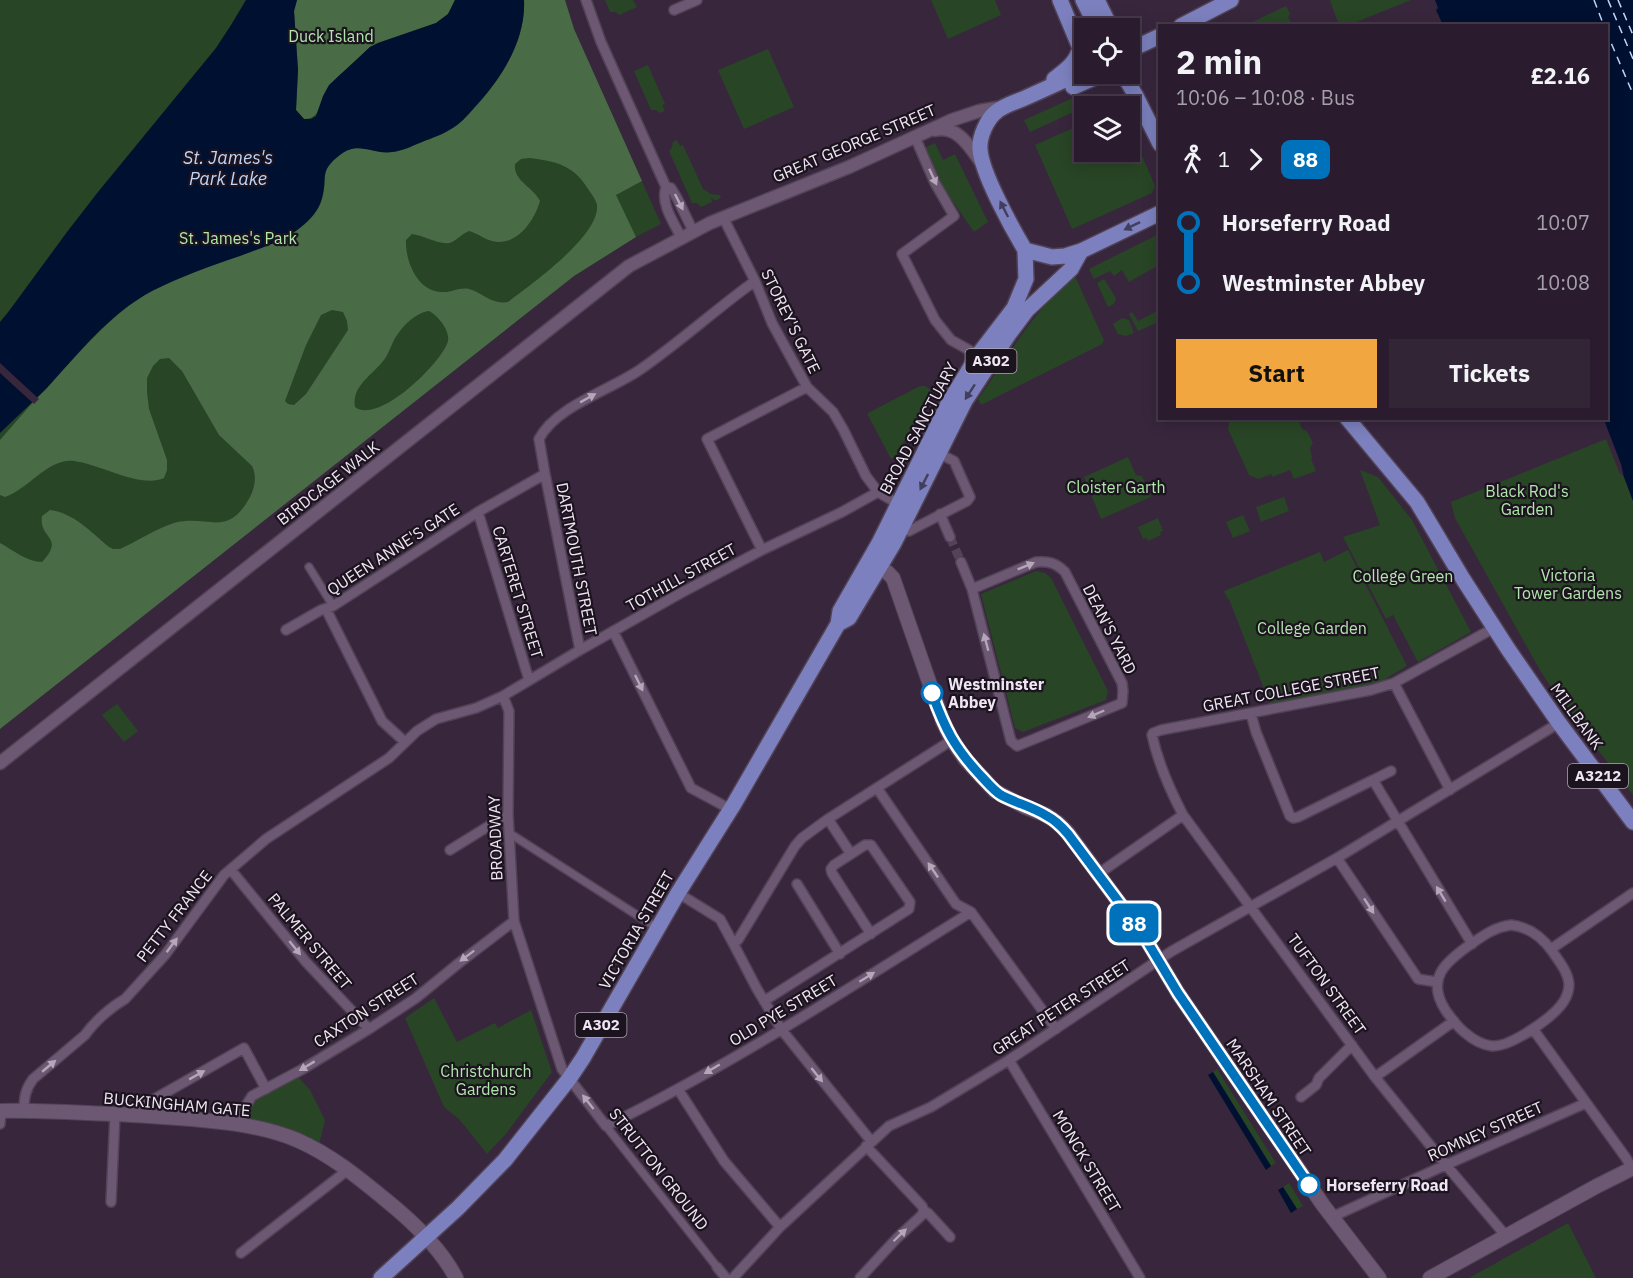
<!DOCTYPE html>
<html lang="en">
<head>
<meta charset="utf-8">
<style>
	:root { --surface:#2a1c2e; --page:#322536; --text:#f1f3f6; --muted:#a5a1aa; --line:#463a4a; --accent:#f1a640 }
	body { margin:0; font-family:"IBM Plex Sans",sans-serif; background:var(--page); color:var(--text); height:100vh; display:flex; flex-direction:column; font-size:22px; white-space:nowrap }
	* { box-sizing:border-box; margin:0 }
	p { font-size:20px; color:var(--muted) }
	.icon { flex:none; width:33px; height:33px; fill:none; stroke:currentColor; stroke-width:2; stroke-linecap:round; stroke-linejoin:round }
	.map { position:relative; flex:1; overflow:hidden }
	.sheet { position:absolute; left:1158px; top:24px; width:450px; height:396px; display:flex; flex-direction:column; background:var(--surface); border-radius:0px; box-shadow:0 3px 15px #0003,0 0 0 2px var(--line) }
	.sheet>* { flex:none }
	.badge { padding:0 12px; border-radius:9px; font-size:21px; line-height:39px }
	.controls { position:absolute; left:1074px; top:18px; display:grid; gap:12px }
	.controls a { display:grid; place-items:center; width:66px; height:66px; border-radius:0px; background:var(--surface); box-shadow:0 3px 15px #0003,0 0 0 2px var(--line); font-size:30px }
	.map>.badge { position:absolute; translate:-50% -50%; box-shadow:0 0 0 3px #fff }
	.legs { display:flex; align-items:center; gap:9px; height:66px; padding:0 18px; font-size:20px }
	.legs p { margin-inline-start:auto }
	.head { display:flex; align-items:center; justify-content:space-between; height:102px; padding:0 18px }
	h1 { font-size:33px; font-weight:700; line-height:45px }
	.cta { display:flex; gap:12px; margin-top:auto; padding:12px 18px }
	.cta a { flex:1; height:69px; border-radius:0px; background:var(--accent); color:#111; font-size:24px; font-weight:700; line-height:69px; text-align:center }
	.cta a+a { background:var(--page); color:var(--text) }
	ul { padding:0 18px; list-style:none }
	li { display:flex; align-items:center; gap:21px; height:60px; font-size:22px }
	li i { display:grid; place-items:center; width:9px; height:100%; margin:0 8px; background:currentColor }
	li i::after { content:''; width:15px; height:15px; margin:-8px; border:4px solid; border-radius:50%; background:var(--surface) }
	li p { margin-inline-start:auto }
	li:first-child i { background:linear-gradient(#0000 50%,currentColor 0) }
	li:last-child i { background:linear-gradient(currentColor 50%,#0000 0) }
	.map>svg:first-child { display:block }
	.green { fill:#284525 }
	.forest { fill:#496b46; fill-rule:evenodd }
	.water { fill:#001030 }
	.pier { fill:#38263d }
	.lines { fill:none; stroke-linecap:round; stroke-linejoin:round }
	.ferry { stroke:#bed6fd; stroke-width:1.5; stroke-dasharray:8 6; stroke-linecap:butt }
	.minor-tunnel { stroke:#544358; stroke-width:9; stroke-dasharray:9 4.5; stroke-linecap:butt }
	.pedestrian-casing { stroke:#514256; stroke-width:10 }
	.minor-casing { stroke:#514256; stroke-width:12 }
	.tertiary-casing { stroke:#514256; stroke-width:15 }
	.secondary-casing { stroke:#514256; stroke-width:16 }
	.primary-casing { stroke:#514256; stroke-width:18 }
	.pedestrian { stroke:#6c5872; stroke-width:7 }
	.minor { stroke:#6c5872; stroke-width:9 }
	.tertiary { stroke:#6c5872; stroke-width:12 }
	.secondary { stroke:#6c5872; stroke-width:14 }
	.primary { stroke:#7c80be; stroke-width:15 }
	.oneway { fill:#b5a6ba }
	.oneway2 { fill:#423f5d }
	.line-1-casing { stroke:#fff; stroke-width:14 }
	.line-1 { stroke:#0072bc; stroke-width:9 }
	.stop-1-dot { fill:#fff; stroke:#0072bc; stroke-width:3 }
	.labels { text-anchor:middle; stroke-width:4.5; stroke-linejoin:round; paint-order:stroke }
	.shield { fill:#1b131d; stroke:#b0a6b4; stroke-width:1.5 }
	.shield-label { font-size:15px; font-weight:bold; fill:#f0e5f4 }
	.park-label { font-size:16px; fill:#b0e7ab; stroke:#1b131d }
	.street-label { font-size:16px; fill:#f0e5f4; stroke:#1b131d }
	.stop-label { font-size:16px; font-weight:bold; fill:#f0e5f4; stroke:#1b131d; text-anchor:start }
	.water-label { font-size:18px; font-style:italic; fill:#bed6fd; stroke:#1b131d }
</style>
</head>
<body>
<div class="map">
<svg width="1633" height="1278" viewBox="0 0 1633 1278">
	<rect width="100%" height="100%" fill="#38263d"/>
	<path class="green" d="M 0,0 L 565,0 L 574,29 L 661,224 L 636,237 L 574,276 L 0,728 Z
		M 605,0 L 633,0 L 637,7 L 619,15 L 616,12 L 610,12 Z
		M 931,0 L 995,0 L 1001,15 L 948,39 Z
		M 1330,0 L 1411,0 L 1349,25 L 1339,26 Z
		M 1286,6 L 1290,14 L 1288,17 L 1293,25 L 1246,25 Z
		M 768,49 L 794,107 L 744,129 L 718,70 Z
		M 648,65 L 665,104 L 662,105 L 665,111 L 660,113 L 656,110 L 651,110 L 634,71 Z
		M 1084,93 L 1089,105 L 1030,132 L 1024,120 Z
		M 1084,123 L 1084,152 L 1130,152 L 1130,127 L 1155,186 L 1152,193 L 1072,229 L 1035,145 Z
		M 677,140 L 680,146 L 683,145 L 703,189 L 711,194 L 720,195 L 721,198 L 714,201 L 713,198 L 711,199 L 712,202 L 701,207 L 697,203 L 692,203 L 669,151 L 672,147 L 673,142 Z
		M 935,143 L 943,160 L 955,154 L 988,222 L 974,232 L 936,177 L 922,149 Z
		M 1159,234 L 1159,265 L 1129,282 L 1122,270 L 1114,276 L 1110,271 L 1094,279 L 1089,269 Z
		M 1075,276 L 1102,336 L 1104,340 L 1102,344 L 981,405 L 978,399 C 1008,356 1034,309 1075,276 Z
		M 1104,279 L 1116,298 L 1114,304 L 1108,307 L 1097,283 Z
		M 1159,310 L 1159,322 L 1138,331 L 1129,314 L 1132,312 L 1138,321 Z
		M 1122,318 L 1129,320 L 1134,333 L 1126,336 L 1118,334 L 1113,324 Z
		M 920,386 L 925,386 L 930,389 L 930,396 L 895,457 L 891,459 L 868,415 L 868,413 Z
		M 1232,419 L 1298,419 L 1302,429 L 1307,431 L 1313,443 L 1310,448 L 1312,458 L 1311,459 L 1316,471 L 1294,479 L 1290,470 L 1272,477 L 1272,474 L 1258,479 L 1249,475 L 1228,429 L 1229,422 Z
		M 1606,439 L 1619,472 L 1624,477 L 1633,501 L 1633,795 L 1566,709 L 1541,672 L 1455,518 L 1451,502 Z
		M 1128,457 L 1136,475 L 1142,476 L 1151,497 L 1101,519 L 1084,477 Z
		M 1360,470 L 1378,477 L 1412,520 L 1471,632 L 1418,662 L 1393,615 L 1386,619 L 1343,537 L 1380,525 Z
		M 1284,497 L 1289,511 L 1261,522 L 1256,507 Z
		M 1243,515 L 1250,531 L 1233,538 L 1226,522 Z
		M 1158,518 L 1163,531 L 1160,532 L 1161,535 L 1148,541 L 1146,538 L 1143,539 L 1138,527 Z
		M 1348,550 L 1407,666 L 1380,682 L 1270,704 L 1229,599 L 1228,599 L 1224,591 L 1320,552 L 1324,562 Z
		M 1036,571 L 1045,573 L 1051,578 L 1108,691 L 1106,700 L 1023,732 L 1015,728 L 981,594 Z
		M 117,704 L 138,731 L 124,742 L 102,715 Z
		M 434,998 L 457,1042 L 495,1023 L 498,1028 L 531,1010 L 552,1072 L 505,1135 L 487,1154 L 459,1119 L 444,1107 L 405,1018 Z
		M 1217,1069 L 1276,1163 L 1271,1166 L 1213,1072 Z
		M 299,1078 L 310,1090 L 325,1120 L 319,1145 L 249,1121 L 242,1100 Z
		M 1289,1183 L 1303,1206 L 1297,1209 L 1283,1187 Z
		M 1568,1223 L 1596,1278 L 1469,1278 Z"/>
	<path class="forest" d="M 297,0 L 455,0 L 448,14 L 436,23 L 378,43 L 370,47 C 365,52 361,56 356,61 C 347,70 335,77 328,88 C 320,100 322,119 304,119 L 296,110 L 298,70 L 294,11 Z
		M 524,0 L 565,0 L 574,29 L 642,181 L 616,195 L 636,237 L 574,276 L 0,729 L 0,543 C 13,550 27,562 42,562 C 66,536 38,539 42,516 L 50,510 C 74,513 91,532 109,547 L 113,549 L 120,549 C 138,541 155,529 174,523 C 209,514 227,539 250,497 C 255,487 257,476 252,466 L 219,435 L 182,371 L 169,358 L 160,359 L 153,366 L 147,378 L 147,392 L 149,409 L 167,460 L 167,470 L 164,478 C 141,489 100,464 74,461 C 48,458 29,489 5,497 L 0,495 L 0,440 C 24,412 48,385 73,359 C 96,334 121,308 151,291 C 180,276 213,265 244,254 C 263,247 284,240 301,227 C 310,220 319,210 322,199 C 329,176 317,169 343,152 C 359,142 375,154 392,152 C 402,151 412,146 422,142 C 431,138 442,135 451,129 C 460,124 467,116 474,108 C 501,79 526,41 524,0 ZM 529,158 C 555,161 574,165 588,189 C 591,193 596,200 597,205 C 600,236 530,285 508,302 C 492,305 483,293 469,289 C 459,287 451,293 442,292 C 417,292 405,260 406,240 L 412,234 C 423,235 443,247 452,242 C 458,239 462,234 469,231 C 477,233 484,239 492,241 C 516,247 534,222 540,201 C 533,187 513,181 515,164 L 521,159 ZM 332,310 L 343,312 L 347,321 L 348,330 L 306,394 L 294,405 L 288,404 L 285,401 L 306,345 L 321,315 ZM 429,311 C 438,316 450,330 448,341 C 442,363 378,425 355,407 C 351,385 375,374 386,357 C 389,352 391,346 394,340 C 401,328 414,313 429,311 Z"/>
	<path class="water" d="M 246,0 L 297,0 L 294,11 L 298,70 L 296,110 L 304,119 L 311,119 L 316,116 L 323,96 L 329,85 L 370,47 L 378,43 L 436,23 L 448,14 L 455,0 L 524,0 C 526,41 501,79 474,108 C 467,116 460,124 451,129 C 442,135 431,138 422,142 C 412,146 402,151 392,152 C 372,155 359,140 340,155 C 318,172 328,177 322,198 C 319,210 311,219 301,227 C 284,241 261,248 240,256 C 210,266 180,277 152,291 C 109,314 78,354 46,389 C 31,404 15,418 0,433 L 0,322 L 9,311 L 67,232 L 98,192 L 216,48 L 231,25 Z
		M 1435,0 L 1633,0 L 1633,501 L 1624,477 L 1621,464 L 1604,420 L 1601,419 L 1606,418 L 1606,26 L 1443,25 L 1436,10 L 1438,8 Z
		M 1213,1072 L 1271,1166 L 1266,1170 L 1208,1075 Z
		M 1283,1187 L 1297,1209 L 1291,1213 L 1278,1190 Z"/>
	<path class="pier" d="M 0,363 L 39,399 L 34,404 L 0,373 Z"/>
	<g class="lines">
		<path class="ferry" d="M 1594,0 L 1604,26
			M 1608,0 L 1633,59
			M 1618,0 L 1633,35
			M 1606,31 L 1633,94"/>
		<path class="minor-tunnel" d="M 950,537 L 961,562"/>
		<defs>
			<path id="pedestrian" d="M 309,567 L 333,606
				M 509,833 L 657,928
				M 606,1126 L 717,1267"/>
			<path id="minor" d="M 586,0 L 601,42 L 666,187 L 671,188 L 677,198 L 693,231
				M 674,10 L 697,0
				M 915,137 L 935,183 L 954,216 L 902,254 L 935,320 L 951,340 L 978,355
				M 666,187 C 660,203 674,223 681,237
				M 723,217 L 755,281 L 772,323 L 807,387 L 833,412 L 843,429 L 866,476 L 878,492 L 902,506
				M 545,474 L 580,650
				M 478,512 L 529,680
				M 940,514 L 950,537
				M 901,529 L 909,531 L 967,501 L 970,497 L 954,461 L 938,453
				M 762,550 L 707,439 L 807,387
				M 961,562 L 972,589 L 1011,741 L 1017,746 L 1122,703 L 1123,691 L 1122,683 L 1065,572 C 1056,563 1049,561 1036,562 L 972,589
				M 326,609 L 382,721 L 405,742
				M 1494,628 L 1394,683 L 1371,690 L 1161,730 L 1153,733 L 1152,735 C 1158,763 1170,790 1183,815 L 1375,1077 L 1446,1165 L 1506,1236
				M 286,630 L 321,610 L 333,606 L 478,512 L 545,474 L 539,439 C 556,406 611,390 641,369 C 680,342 716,309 755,281
				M 613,631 L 691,788 L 730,809
				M 1394,683 L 1450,790
				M 503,696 L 509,711 L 508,814 L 514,921 L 562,1069 L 606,1126 C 733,1064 852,986 971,912
				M 1251,714 L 1256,732 L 1290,816 L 1293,818 L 1298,817 L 1373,780 L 1472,944
				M 1373,780 L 1391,771
				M 877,788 L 956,904 L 971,912 L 1056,1029
				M 828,819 L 851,854
				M 450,850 L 508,814
				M 1337,858 L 1418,979 L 1437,982
				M 231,870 L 306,962 L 369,1029
				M 1098,874 L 1183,815
				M 797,884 L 840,954
				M 678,893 L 720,919 L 733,943 L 738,940 L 795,846 L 802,838 L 828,819 L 952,740
				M 1511,925 C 1529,927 1542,937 1552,951 C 1559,961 1568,972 1569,984 C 1569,989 1567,996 1564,1001 C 1554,1017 1511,1047 1492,1046 C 1482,1045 1471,1038 1464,1032 C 1457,1026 1451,1018 1446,1011 C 1425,979 1445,962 1471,944 C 1484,935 1495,927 1511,925 Z
				M 733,943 L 757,989 L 781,1029 L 871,1141
				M 1551,949 L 1633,893
				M 764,1001 L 909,909 L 910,902 L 871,845 L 865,845 L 834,865 L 831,869 L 832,873 L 871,934
				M 1533,1029 L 1626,1158 L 1633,1170
				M 1009,1060 L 1140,1278
				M 1375,1077 L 1454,1021
				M 678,1089 L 724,1161 L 780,1227
				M 1301,1097 L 1316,1085 L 1319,1078 L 1352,1045
				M 24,1111 C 24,1098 25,1090 33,1079 L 85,1035 C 94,1022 111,1007 125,999 L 165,955 L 224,875 L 266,839 L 389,758 L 417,731 L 436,719 L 476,708 L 503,696 L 580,650 L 679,594 L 762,550 L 842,512 L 878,492
				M 128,1114 L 244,1048 L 266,1089
				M 0,1124 L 1,1111
				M 241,1124 L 244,1109 L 252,1096 L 301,1070 L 369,1029 L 416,998 L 459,963 L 514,921
				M 111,1202 L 115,1114
				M 924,1211 L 928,1213 L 950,1237
				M 1332,1217 L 1439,1168 L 1586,1103
				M 241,1253 L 349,1169
				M 717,1267 L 726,1278
				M 733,1278 L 780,1227 L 889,1126 L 931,1107 L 1009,1060 L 1172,951 L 1337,858 L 1559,723
				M 860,1278 L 897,1238 L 921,1216 L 924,1211 L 922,1206 L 866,1146"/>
			<path id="tertiary" d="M 935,130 C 959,125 971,149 983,165
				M 0,763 L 629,266 L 710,223 L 849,167 L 952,120 L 979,111 L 1003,107"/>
			<path id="secondary" d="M 870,563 L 887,572 L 893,578 L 943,722 L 952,740 L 965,759 L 995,791 L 1025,807 L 1046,815 L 1058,823 L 1068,833 L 1146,939 L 1178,993 L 1323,1205 L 1379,1278
				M 0,1111 C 38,1110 76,1113 113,1114 C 139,1115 165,1117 191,1119 C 227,1122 263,1126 297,1140 C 331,1155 358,1177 387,1201 C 413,1222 440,1247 456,1278
				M 1430,1278 L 1597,1186 L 1633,1168"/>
			<path id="primary" d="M 1060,0 L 1080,48 L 1084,54
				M 1083,0 L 1097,28
				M 1097,0 L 1111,28
				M 1181,26 L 1231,0
				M 1130,50 L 1160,36
				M 1084,71 C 1065,80 1045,89 1025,98 C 1016,102 1004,105 996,112 C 987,119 979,137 980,149 C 981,172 1012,228 1025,250 L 1052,257 L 1065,256 L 1081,251 L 1160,213
				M 1123,74 L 1136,96 L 1160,144
				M 1054,79 C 1066,70 1076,63 1080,48
				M 1073,87 L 1103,74
				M 1347,418 L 1417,502 L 1463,579 L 1508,649 L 1559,723 L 1633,822
				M 838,624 L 849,618 L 894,543 L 965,401 L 1009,334 L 1027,310 L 1071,269 L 1081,251
				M 381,1278 L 458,1208 L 505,1160 L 569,1079 L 583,1058 L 678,893 L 734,804 L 838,624 L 840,611 L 879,543 L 948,404 L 978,355 L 1014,308 L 1026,279 L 1025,250"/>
		</defs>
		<use href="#pedestrian" class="pedestrian-casing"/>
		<use href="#minor" class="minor-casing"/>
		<use href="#tertiary" class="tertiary-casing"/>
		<use href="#secondary" class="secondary-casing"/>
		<use href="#primary" class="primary-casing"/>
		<use href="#pedestrian" class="pedestrian"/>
		<use href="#minor" class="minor"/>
		<use href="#tertiary" class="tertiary"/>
		<use href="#secondary" class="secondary"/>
		<use href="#primary" class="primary"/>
	</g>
	<defs><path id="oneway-solid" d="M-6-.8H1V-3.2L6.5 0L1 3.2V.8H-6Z" transform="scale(1.5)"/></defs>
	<g class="oneway">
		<use href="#oneway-solid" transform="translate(933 177) rotate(65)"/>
		<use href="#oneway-solid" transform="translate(679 202) rotate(63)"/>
		<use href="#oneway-solid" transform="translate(588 398) rotate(-29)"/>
		<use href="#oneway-solid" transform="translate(1026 566) rotate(-22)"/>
		<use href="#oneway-solid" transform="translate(986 642) rotate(-105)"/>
		<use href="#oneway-solid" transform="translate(639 683) rotate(64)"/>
		<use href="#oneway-solid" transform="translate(1096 714) rotate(157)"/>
		<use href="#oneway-solid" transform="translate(933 870) rotate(-124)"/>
		<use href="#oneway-solid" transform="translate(1441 894) rotate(-121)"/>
		<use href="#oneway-solid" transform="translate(1369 906) rotate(57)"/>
		<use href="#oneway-solid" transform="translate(172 945) rotate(-53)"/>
		<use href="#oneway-solid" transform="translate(295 948) rotate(51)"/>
		<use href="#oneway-solid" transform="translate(467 956) rotate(143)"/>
		<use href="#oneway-solid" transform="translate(867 977) rotate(-32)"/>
		<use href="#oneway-solid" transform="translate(49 1066) rotate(-40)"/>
		<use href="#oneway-solid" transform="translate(307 1066) rotate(149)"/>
		<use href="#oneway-solid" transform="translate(712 1069) rotate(150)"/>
		<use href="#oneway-solid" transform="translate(197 1075) rotate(-29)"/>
		<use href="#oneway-solid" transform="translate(817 1075) rotate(51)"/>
		<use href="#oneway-solid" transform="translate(588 1102) rotate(-128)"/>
		<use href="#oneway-solid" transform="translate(900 1235) rotate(-44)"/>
	</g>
	<g class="oneway2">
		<use href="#oneway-solid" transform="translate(1004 209) rotate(-117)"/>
		<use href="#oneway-solid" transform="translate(1132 226) rotate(154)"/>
		<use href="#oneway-solid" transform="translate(970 392) rotate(123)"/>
		<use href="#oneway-solid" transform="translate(924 482) rotate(117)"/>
	</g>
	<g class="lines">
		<defs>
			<path id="line-1" d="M 932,693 C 945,729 954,747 981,776 C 987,782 993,790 1001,795 C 1016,803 1033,807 1047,816 C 1055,820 1062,827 1068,834 L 1142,933 L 1178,993 L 1309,1185"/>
		</defs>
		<use href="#line-1" class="line-1-casing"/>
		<use href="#line-1" class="line-1"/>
	</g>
	<g class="stop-1-dot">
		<circle cx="932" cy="693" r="10"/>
		<circle cx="1309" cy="1185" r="10"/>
	</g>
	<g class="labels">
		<g class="shield">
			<rect x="965.5" y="349" width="51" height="24" rx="4.5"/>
			<rect x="1568" y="764" width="60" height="24" rx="4.5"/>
			<rect x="575.5" y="1013" width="51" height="24" rx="4.5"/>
		</g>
		<g class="shield-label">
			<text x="991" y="366">A302</text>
			<text x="1598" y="781">A3212</text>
			<text x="601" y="1030">A302</text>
		</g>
		<g class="park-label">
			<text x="331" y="42">Duck Island</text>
			<text x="238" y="244">St. James's Park</text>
			<text x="1116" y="493">Cloister Garth</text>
			<text x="1527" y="497">Black Rod's<tspan x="1527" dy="18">Garden</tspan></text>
			<text x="1568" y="581">Victoria<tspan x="1568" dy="18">Tower Gardens</tspan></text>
			<text x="1403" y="582">College Green</text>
			<text x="1312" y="634">College Garden</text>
			<text x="486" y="1077">Christchurch<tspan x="486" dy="18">Gardens</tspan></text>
		</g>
		<g class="street-label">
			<text transform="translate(854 143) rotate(-23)" y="6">GREAT GEORGE STREET</text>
			<text transform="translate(791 321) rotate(64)" y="6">STOREY'S GATE</text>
			<text transform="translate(918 428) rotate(-62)" y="6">BROAD SANCTUARY</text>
			<text transform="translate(328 483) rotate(-38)" y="6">BIRDCAGE WALK</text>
			<text transform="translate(393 549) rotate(-33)" y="6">QUEEN ANNE'S GATE</text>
			<text transform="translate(577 559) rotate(79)" y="6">DARTMOUTH STREET</text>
			<text transform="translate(681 577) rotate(-29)" y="6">TOTHILL STREET</text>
			<text transform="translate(518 592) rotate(73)" y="6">CARTERET STREET</text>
			<text transform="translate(1110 629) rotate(63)" y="6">DEAN'S YARD</text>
			<text transform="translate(1291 689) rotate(-11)" y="6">GREAT COLLEGE STREET</text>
			<text transform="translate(1577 716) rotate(54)" y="6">MILLBANK</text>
			<text transform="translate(495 838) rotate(-92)" y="6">BROADWAY</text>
			<text transform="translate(174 916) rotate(-52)" y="6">PETTY FRANCE</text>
			<text transform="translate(636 930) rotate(-60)" y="6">VICTORIA STREET</text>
			<text transform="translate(310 941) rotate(50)" y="6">PALMER STREET</text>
			<text transform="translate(1327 984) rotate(54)" y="6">TUFTON STREET</text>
			<text transform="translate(1061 1007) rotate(-33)" y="6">GREAT PETER STREET</text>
			<text transform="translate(366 1010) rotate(-33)" y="6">CAXTON STREET</text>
			<text transform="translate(783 1010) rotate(-31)" y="6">OLD PYE STREET</text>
			<text transform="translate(1269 1097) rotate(56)" y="6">MARSHAM STREET</text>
			<text transform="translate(177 1104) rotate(5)" y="6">BUCKINGHAM GATE</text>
			<text transform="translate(1485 1131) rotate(-24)" y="6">ROMNEY STREET</text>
			<text transform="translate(1087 1161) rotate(59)" y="6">MONCK STREET</text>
			<text transform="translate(659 1169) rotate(52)" y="6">STRUTTON GROUND</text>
		</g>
		<g class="stop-label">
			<text x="948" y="690">Westminster<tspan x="948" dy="18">Abbey</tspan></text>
			<text x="1326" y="1191">Horseferry Road</text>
		</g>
		<g class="water-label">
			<text x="228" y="164">St. James's<tspan x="228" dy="21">Park Lake</tspan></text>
		</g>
	</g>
</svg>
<div class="controls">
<a><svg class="icon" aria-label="locate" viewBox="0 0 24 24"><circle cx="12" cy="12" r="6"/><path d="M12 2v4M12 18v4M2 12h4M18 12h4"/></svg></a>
<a><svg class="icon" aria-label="layers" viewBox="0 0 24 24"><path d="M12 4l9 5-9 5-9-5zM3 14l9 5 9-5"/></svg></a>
</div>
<b class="badge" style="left:1134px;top:923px;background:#0072bc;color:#fff">88</b>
<section class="sheet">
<div class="head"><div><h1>2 min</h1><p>10:06 – 10:08 · Bus</p></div><b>£2.16</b></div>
<div class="legs"><svg class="icon" aria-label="walk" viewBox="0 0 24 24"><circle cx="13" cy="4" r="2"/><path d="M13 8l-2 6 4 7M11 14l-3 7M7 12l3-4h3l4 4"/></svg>1<svg class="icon" aria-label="forward" viewBox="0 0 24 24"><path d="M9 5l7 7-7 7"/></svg><b class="badge" style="background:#0072bc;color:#fff">88</b></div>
<ul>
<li><i style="color:#0072bc"></i><b>Horseferry Road</b><p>10:07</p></li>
<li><i style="color:#0072bc"></i><b>Westminster Abbey</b><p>10:08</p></li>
</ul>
<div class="cta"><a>Start</a><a>Tickets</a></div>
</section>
</div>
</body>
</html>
